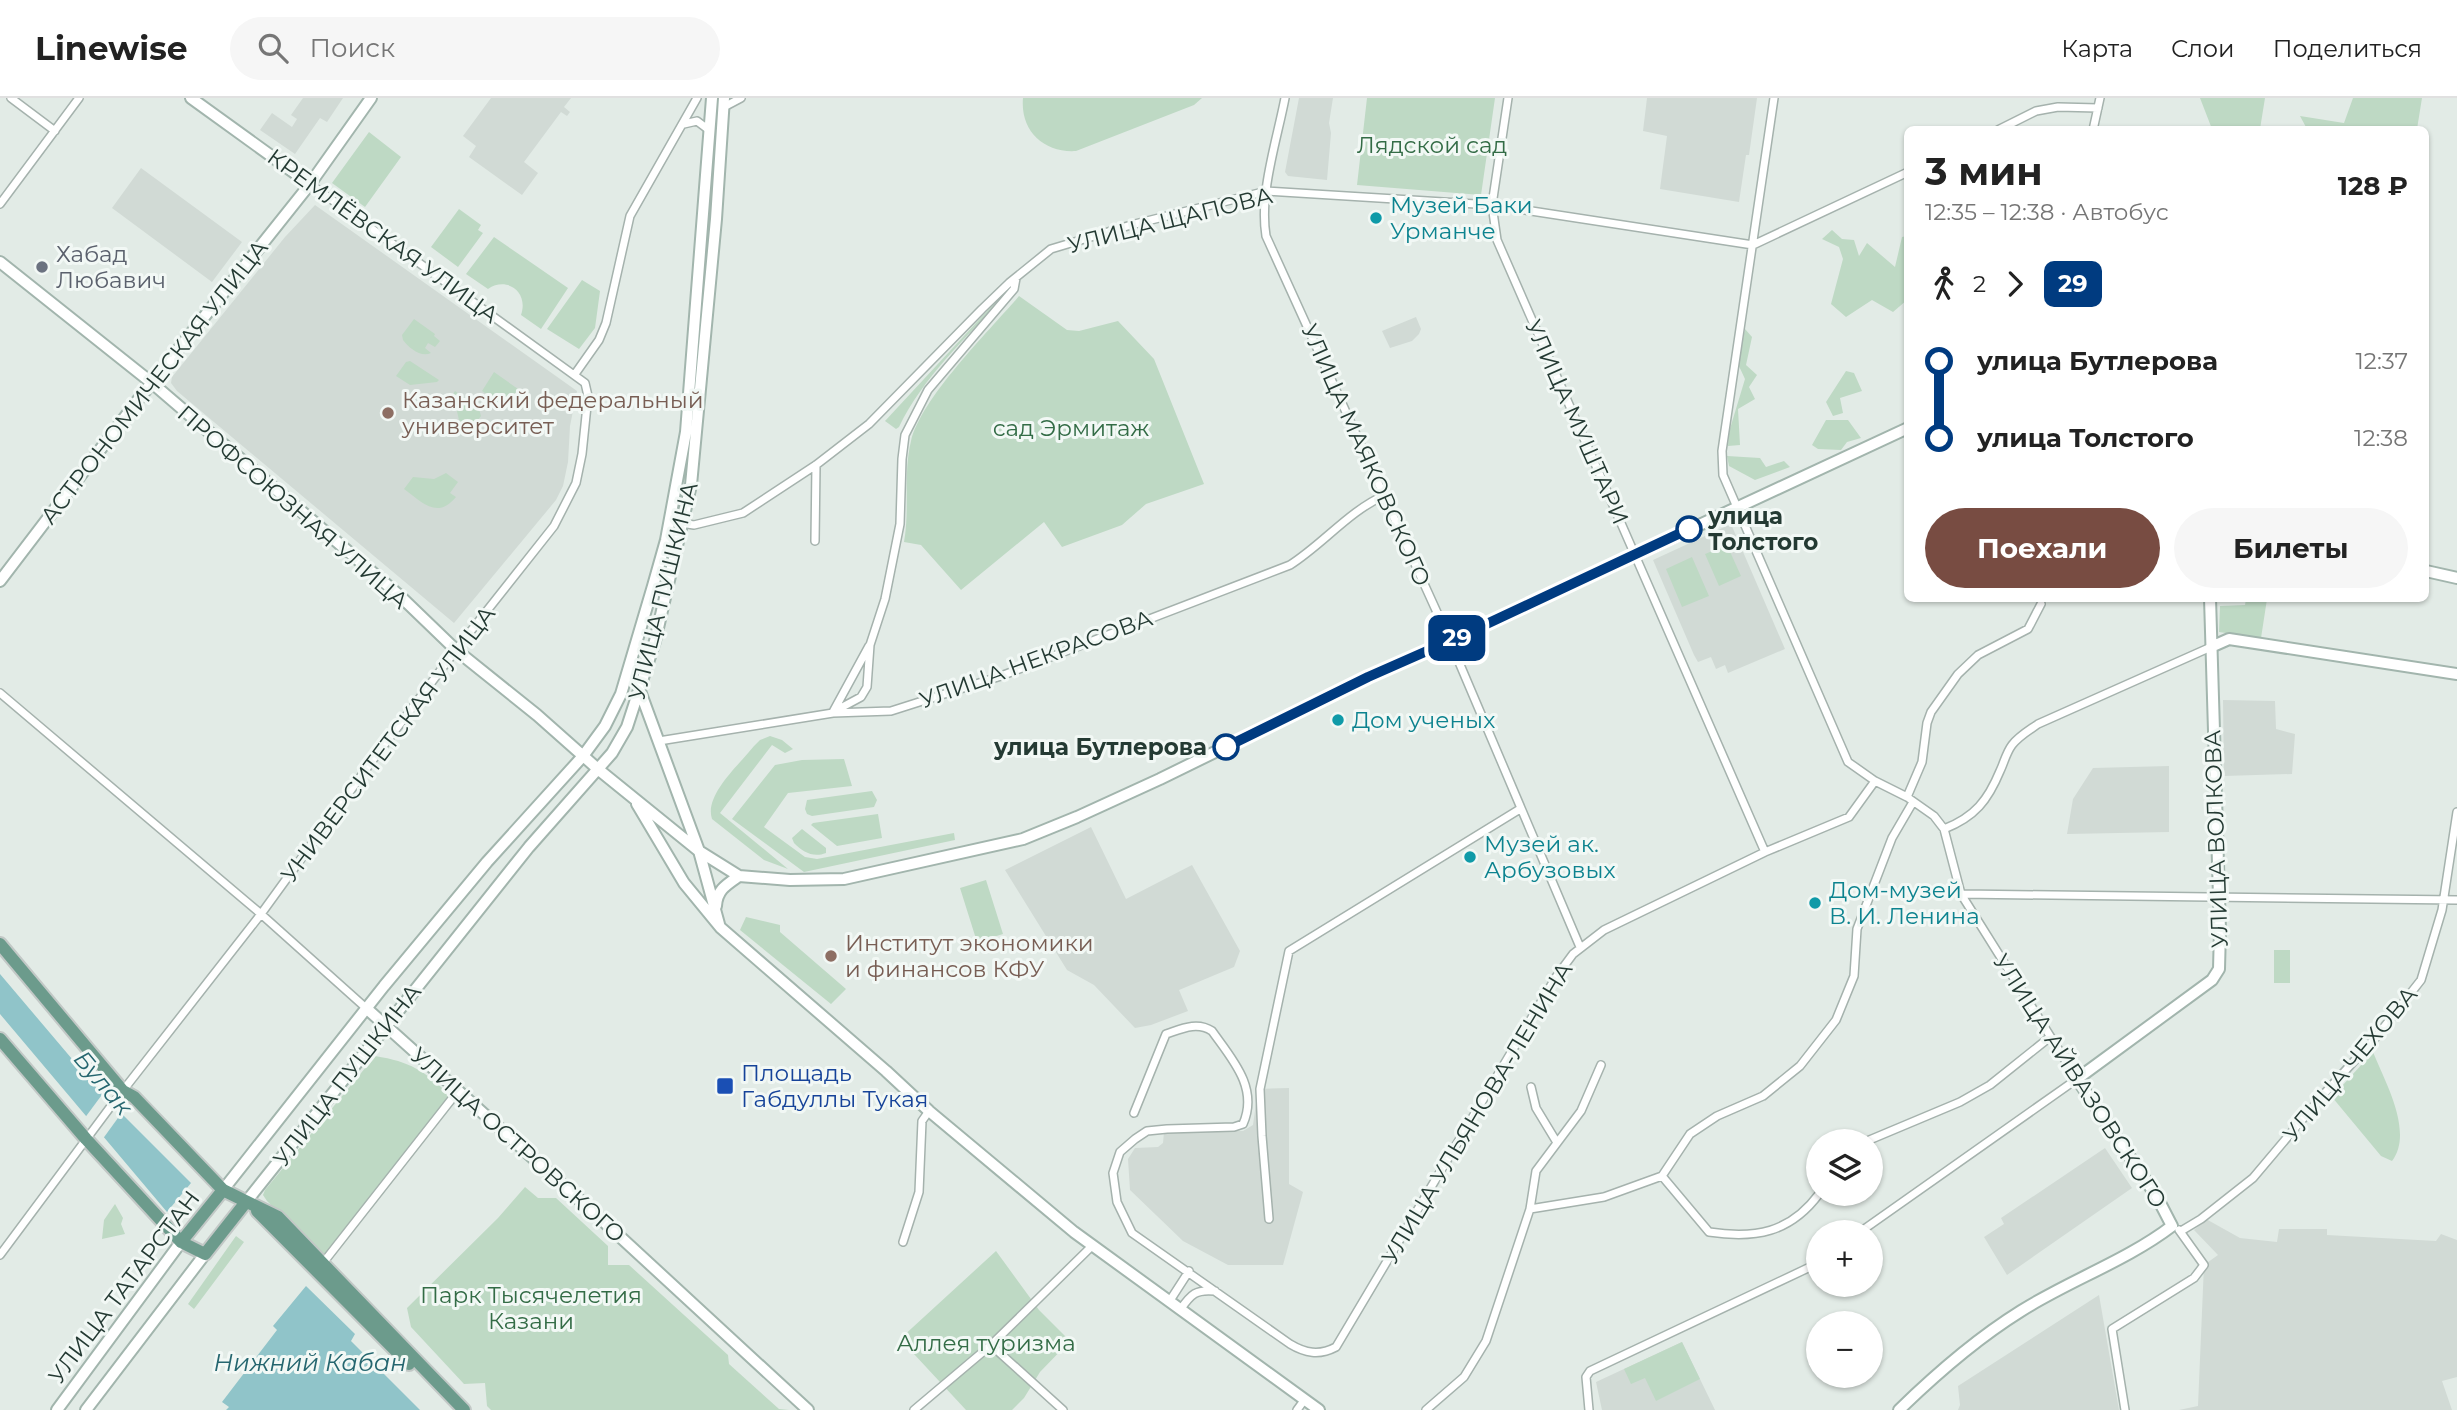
<!DOCTYPE html>
<html lang="ru">
<head>
<meta charset="utf-8">
<style>
	:root { --surface:#fff; --page:#f6f6f6; --text:#222; --muted:#767676; --line:#e0e0e0; --accent:#784c42 }
	body { margin:0; font-family:Montserrat,sans-serif; background:var(--page); color:var(--text); height:100vh; display:flex; flex-direction:column; font-size:26px; white-space:nowrap }
	* { box-sizing:border-box; margin:0 }
	p { font-size:23px; color:var(--muted) }
	.icon { flex:none; width:38px; height:38px; fill:none; stroke:currentColor; stroke-width:2; stroke-linecap:round; stroke-linejoin:round }
	.map { position:relative; flex:1; overflow:hidden }
	.panel { position:absolute; left:1904px; top:28px; width:525px; height:476px; display:flex; flex-direction:column; background:var(--surface); border-radius:10px; box-shadow:0 2px 5px #0004 }
	.panel>* { flex:none }
	.badge { padding:0 14px; border-radius:10px; font-size:24px; line-height:46px }
	.tools { position:absolute; left:1806px; top:1031px; display:grid; gap:14px }
	.tools a { display:grid; place-items:center; width:77px; height:77px; border-radius:50%; background:var(--surface); box-shadow:0 2px 5px #0004; font-size:35px }
	.map>.badge { position:absolute; translate:-50% -50%; box-shadow:0 0 0 4px #fff }
	.legs { display:flex; align-items:center; gap:10px; height:77px; padding:0 21px; font-size:23px }
	.legs p { margin-inline-start:auto }
	.headline { display:flex; align-items:center; justify-content:space-between; height:119px; padding:0 21px }
	h1 { font-size:38px; font-weight:700; line-height:52px }
	.button { display:flex; gap:14px; margin-top:auto; padding:14px 21px }
	.button a { flex:1; height:80px; border-radius:42px; background:var(--accent); color:#fff; font-size:28px; font-weight:700; line-height:80px; text-align:center }
	.button a+a { background:var(--page); color:var(--text) }
	ul { padding:0 21px; list-style:none }
	li { display:flex; align-items:center; gap:24px; height:77px; font-size:26px }
	li i { display:grid; place-items:center; width:10px; height:100%; margin:0 9px; background:currentColor }
	li i::after { content:''; width:18px; height:18px; margin:-9px; border:5px solid; border-radius:50%; background:var(--surface) }
	li p { margin-inline-start:auto }
	li:first-child i { background:linear-gradient(#0000 50%,currentColor 0) }
	li:last-child i { background:linear-gradient(currentColor 50%,#0000 0) }
	header { display:flex; align-items:center; gap:42px; box-sizing:border-box; height:98px; padding:0 35px; background:var(--surface); border-bottom:2px solid var(--line) }
	header strong { font-size:33px }
	nav { display:flex; gap:38px; margin-inline-start:auto; font-size:24px }
	.search { width:490px; height:63px; background:var(--page); display:flex; align-items:center; gap:18px; box-sizing:border-box; padding:0 24px; border-radius:38px; color:var(--muted); font-size:26px }
	.map>svg:first-child { display:block }
	.built { fill:#d1dad5 }
	.green { fill:#bed9c4 }
	.water { fill:#90c4c9 }
	.pier { fill:#e2ebe6 }
	.lines { fill:none; stroke-linecap:round; stroke-linejoin:round }
	.street-casing { stroke:#a5b2ad; stroke-width:10 }
	.secondary-casing { stroke:#a2b5ad; stroke-width:14 }
	.primary-casing { stroke:#c2c8c6; stroke-width:16 }
	.street { stroke:#fff; stroke-width:7 }
	.secondary { stroke:#fff; stroke-width:10 }
	.primary { stroke:#6c9b8c; stroke-width:12 }
	.line-1-casing { stroke:#fff; stroke-width:16 }
	.line-1 { stroke:#003b80; stroke-width:10 }
	.culture-dot { fill:#0f9aa8; stroke:#f2f8f5; stroke-width:2.5 }
	.worship-dot { fill:#6b7280; stroke:#f2f8f5; stroke-width:2.5 }
	.education-dot { fill:#8d6e63; stroke:#f2f8f5; stroke-width:2.5 }
	.stop-1-dot { fill:#fff; stroke:#003b80; stroke-width:3.5 }
	.transit-dot { fill:#1a4fb4; stroke:#f2f8f5; stroke-width:2.5 }
	.labels { text-anchor:middle; stroke-width:6; stroke-linejoin:round; paint-order:stroke }
	.park-label { font-size:23px; fill:#336c46; stroke:#f2f8f5 }
	.culture-label { font-size:23px; fill:#0d838f; stroke:#f2f8f5; text-anchor:start }
	.street-label { font-size:23px; fill:#243a33; stroke:#f2f8f5 }
	.worship-label { font-size:23px; fill:#5b616d; stroke:#f2f8f5; text-anchor:start }
	.education-label { font-size:23px; fill:#785e54; stroke:#f2f8f5; text-anchor:start }
	.stop-label { font-size:23px; font-weight:bold; fill:#243a33; stroke:#f2f8f5; text-anchor:start }
	.transit-label { font-size:23px; fill:#164399; stroke:#f2f8f5; text-anchor:start }
	.water-label { font-size:24px; font-style:italic; fill:#25666f; stroke:#f2f8f5 }
</style>
</head>
<body>
<header>
<strong>Linewise</strong>
<div class="search"><svg class="icon" aria-label="search" viewBox="0 0 24 24"><circle cx="10" cy="10" r="6"/><path d="M15 15l6 6"/></svg>Поиск</div>
<nav><a>Карта</a><a>Слои</a><a>Поделиться</a></nav>
</header>
<div class="map">
<svg width="2457" height="1312" viewBox="0 0 2457 1312">
	<rect width="100%" height="100%" fill="#e2ebe6"/>
	<path class="built" d="M 303,0 L 343,0 L 327,24 L 320,20 L 295,56 L 260,32 L 272,15 L 292,29 L 297,21 L 291,17 Z
		M 491,0 L 571,0 L 564,9 L 570,14 L 567,18 L 561,14 L 524,64 L 538,75 L 522,97 L 469,59 L 476,48 L 463,38 Z
		M 1299,0 L 1333,0 L 1329,25 L 1331,35 L 1327,82 L 1288,78 L 1285,74 Z
		M 1647,0 L 1757,0 L 1749,57 L 1746,57 L 1739,104 L 1660,91 L 1667,38 L 1643,33 Z
		M 141,70 L 242,144 L 212,184 L 112,110 Z
		M 315,107 L 577,293 L 570,328 L 568,364 L 563,388 L 556,402 L 454,525 L 177,293 L 171,285 L 172,279 L 285,139 Z
		M 1416,219 L 1421,231 L 1419,236 L 1412,243 L 1390,250 L 1382,233 Z
		M 1731,426 L 1785,551 L 1728,575 L 1725,567 L 1716,571 L 1711,559 L 1698,564 L 1694,557 L 1653,462 Z
		M 2223,602 L 2275,603 L 2276,631 L 2295,636 L 2292,676 L 2224,678 Z
		M 2169,668 L 2169,734 L 2067,736 L 2073,701 L 2093,670 Z
		M 1091,729 L 1126,801 L 1192,767 L 1240,853 L 1234,869 L 1179,892 L 1188,913 L 1151,927 L 1135,930 L 1094,887 L 1067,872 L 1005,772 Z
		M 1289,990 L 1289,1086 L 1303,1094 L 1283,1167 L 1228,1167 L 1183,1143 L 1130,1092 L 1128,1061 L 1135,1050 L 1158,1049 L 1163,1045 L 1164,1034 L 1243,1033 L 1253,1027 L 1258,991 Z
		M 2105,1050 L 2132,1090 L 2007,1177 L 1984,1139 L 2004,1126 L 2001,1120 Z
		M 2206,1121 L 2240,1140 L 2277,1144 L 2279,1131 L 2327,1131 L 2327,1137 L 2436,1143 L 2441,1136 L 2457,1142 L 2457,1279 L 2442,1283 L 2452,1312 L 2179,1312 L 2198,1308 L 2204,1167 L 2218,1157 L 2194,1132 Z
		M 2099,1197 L 2119,1312 L 1958,1312 L 1960,1307 L 1958,1288 Z
		M 1682,1244 L 1715,1312 L 1602,1312 L 1596,1284 Z"/>
	<path class="green" d="M 1023,0 L 1202,0 L 1194,7 L 1076,53 C 1044,55 1020,33 1023,0 Z
		M 1367,0 L 1495,0 L 1481,97 L 1357,87 Z
		M 2200,0 L 2265,0 L 2260,31 L 2212,31 Z
		M 2353,0 L 2422,0 L 2417,31 L 2307,31 L 2300,18 L 2344,25 Z
		M 369,34 L 401,59 L 365,109 L 332,85 Z
		M 459,111 L 481,127 L 478,132 L 483,135 L 458,169 L 431,149 Z
		M 1832,132 L 1842,141 L 1854,142 L 1859,158 L 1867,145 L 1895,169 L 1902,139 L 1907,138 L 1907,202 L 1893,214 L 1872,202 L 1846,219 L 1831,206 L 1843,161 L 1839,149 L 1822,141 Z
		M 494,139 L 568,190 L 541,231 L 521,217 C 529,194 507,178 488,191 L 466,176 Z
		M 582,182 L 600,193 L 595,230 L 579,251 L 547,231 Z
		M 1001,198 L 1003,200 C 966,240 923,279 899,329 L 896,331 L 885,323 Z
		M 1019,198 L 1067,232 L 1079,233 L 1118,223 L 1154,261 L 1204,386 L 1146,406 L 1122,427 L 1062,449 L 1044,424 L 961,492 L 921,447 L 904,444 C 910,411 903,376 911,343 C 921,300 989,233 1019,198 Z
		M 414,221 L 435,236 L 434,238 L 440,243 L 435,249 L 428,245 L 425,250 L 431,255 C 421,260 409,250 403,242 L 402,237 Z
		M 1745,231 L 1752,239 L 1746,267 L 1757,277 L 1749,289 L 1755,301 L 1738,311 L 1740,347 L 1728,348 L 1729,334 L 1745,281 L 1738,266 Z
		M 410,263 L 439,282 L 437,284 L 410,287 L 396,278 L 406,264 Z
		M 1846,273 L 1854,275 L 1862,293 L 1840,300 L 1843,315 L 1833,318 L 1826,304 Z
		M 494,274 L 518,291 L 508,305 L 501,306 L 482,293 Z
		M 455,293 L 479,311 L 481,318 L 471,331 L 459,322 L 453,296 Z
		M 1826,322 L 1848,322 L 1861,340 L 1847,344 L 1841,352 L 1818,351 L 1812,347 Z
		M 1727,358 L 1760,360 L 1766,369 L 1784,363 L 1790,369 L 1755,382 L 1729,368 Z
		M 446,375 L 458,384 L 450,395 L 456,399 C 437,422 422,404 404,391 L 413,379 L 434,381 Z
		M 1727,447 L 1741,478 L 1719,488 L 1705,456 Z
		M 1692,459 L 1709,498 L 1682,509 L 1666,471 Z
		M 2246,501 L 2267,501 L 2261,540 L 2219,534 L 2220,508 L 2245,507 Z
		M 770,638 L 782,642 L 793,651 L 785,655 L 772,647 L 720,715 L 788,771 L 764,762 L 712,721 C 704,697 739,667 754,648 L 760,642 Z
		M 844,661 L 852,688 L 788,695 L 764,729 L 805,759 L 817,761 L 954,735 L 955,742 L 804,774 L 732,721 L 775,667 L 802,662 Z
		M 872,693 L 877,702 L 874,709 L 812,718 L 807,716 L 805,711 L 807,702 Z
		M 878,716 L 882,740 L 837,748 L 811,727 L 813,725 Z
		M 802,731 L 826,750 L 826,755 C 813,760 803,754 794,745 L 792,740 Z
		M 986,782 L 1003,836 L 977,844 L 960,790 Z
		M 746,819 L 780,827 L 780,834 L 846,891 L 831,906 L 740,832 Z
		M 2274,852 L 2290,852 L 2290,885 L 2274,885 Z
		M 2373,954 C 2385,984 2414,1034 2392,1063 L 2381,1058 L 2332,999 Z
		M 375,958 C 411,964 423,972 450,997 L 323,1159 L 267,1103 L 263,1097 L 265,1092 Z
		M 525,1089 L 538,1100 L 556,1100 L 608,1148 L 608,1167 L 629,1167 L 728,1257 L 729,1266 L 779,1311 L 789,1312 L 491,1312 L 487,1308 L 485,1285 L 464,1286 L 411,1229 L 407,1210 L 498,1120 Z
		M 115,1106 L 123,1120 L 121,1126 L 125,1136 L 102,1141 L 104,1122 Z
		M 236,1138 L 244,1144 L 194,1211 L 188,1206 Z
		M 996,1153 L 1039,1212 L 1070,1243 L 1040,1274 L 1024,1300 L 1012,1312 L 966,1312 L 900,1241 Z
		M 1682,1244 L 1700,1281 L 1656,1303 L 1645,1280 L 1631,1286 L 1624,1271 Z"/>
	<path class="water" d="M 0,876 L 100,994 L 191,1085 L 167,1114 L 0,916 Z
		M 306,1188 L 355,1236 L 351,1243 L 420,1312 L 226,1312 L 229,1309 L 222,1304 L 277,1232 L 273,1228 Z"/>
	<path class="pier" d="M 104,994 L 123,1013 L 102,1042 L 84,1021 Z"/>
	<g class="lines">
		<defs>
			<path id="street" d="M 11,0 L 55,33
				M 1285,0 C 1277,42 1259,95 1266,138 L 1450,543 L 1580,849
				M 1508,0 L 1492,107 L 1497,142 L 1765,754
				M 1774,0 L 1722,353 L 1723,377 L 1848,664 L 1875,683 L 1907,699 L 1934,718 L 1944,731 L 1961,796 L 2077,981 L 1860,1134
				M 724,9 L 741,0
				M 684,26 L 697,23 L 709,32
				M 1998,32 L 2036,13 L 2058,9 L 2098,10
				M 2093,32 L 2100,0
				M 0,106 L 79,0
				M 575,276 L 599,242 L 606,225 L 630,118 L 697,0
				M 681,425 L 694,427 L 743,415 L 816,367 L 869,326 L 982,211 L 1009,185 L 1051,151 L 1131,127 L 1267,93 L 1492,107 L 1753,147 L 1908,74
				M 815,443 L 816,367
				M 0,595 L 261,816 L 366,910
				M 835,613 L 861,599 L 867,589 L 870,547 L 885,501 L 900,426 L 902,361 L 905,337 L 928,292 L 1014,191 L 1016,180
				M 833,614 L 869,548
				M 659,643 L 833,615 L 891,613 L 1001,578 L 1290,467 C 1323,446 1349,413 1385,397
				M 1907,699 L 1922,664 L 1927,625 L 1931,614 L 1958,576 L 1978,557 L 2028,531 L 2041,506
				M 1944,731 C 1975,719 1988,702 2000,673 C 2004,665 2006,655 2012,647 C 2019,638 2028,633 2038,626 L 2211,549
				M 1961,796 L 2457,802
				M 1531,989 L 1536,1010 L 1556,1043
				M 1134,1015 L 1166,936 C 1181,931 1197,923 1212,933 C 1232,961 1259,990 1243,1026 L 1234,1029 L 1167,1031 L 1147,1033 L 1135,1041 L 1120,1054 L 1113,1075 L 1117,1104 L 1132,1135 L 1290,1246 C 1305,1255 1319,1258 1336,1249 L 1556,879 L 1573,856 L 1604,832 L 1765,754 L 1849,719 L 1875,683
				M 1867,1043 L 1960,1004 L 1990,987 L 2050,939
				M 1662,1078 L 1709,1134 C 1755,1141 1790,1135 1819,1096
				M 1530,1111 L 1604,1099 L 1662,1078 L 1690,1036 L 1717,1018 L 1763,998 L 1800,968 L 1836,922 L 1854,878 L 1857,831 L 1892,740 L 1913,704
				M 1269,1121 L 1262,1038 L 1260,991 L 1289,853 L 1520,711
				M 2181,1133 L 2201,1121 L 2253,1080 L 2323,997 L 2377,938 L 2421,882 L 2442,812 L 2457,714
				M 903,1144 L 919,1094 L 922,1023 L 929,1013
				M 0,1157 L 114,1004 L 261,816 L 372,663 L 459,548 L 554,428 L 576,385 L 582,356 L 588,298 L 585,285 L 310,86
				M 323,1165 L 458,993
				M 1169,1204 L 1189,1173
				M 1180,1212 C 1191,1196 1196,1191 1215,1193
				M 991,1247 L 1063,1312
				M 914,1312 L 991,1247 L 1093,1147
				M 1297,1312 L 1305,1301
				M 1426,1312 L 1464,1279 L 1486,1243 L 1530,1111 L 1536,1073 L 1581,1013 L 1601,967
				M 1589,1312 L 1586,1279 L 1590,1273 L 1808,1170 L 1818,1163
				M 2125,1312 L 2112,1231 L 2194,1180 L 2204,1167 L 2179,1132"/>
			<path id="secondary" d="M 191,0 L 310,86
				M 0,164 L 152,285 L 400,498 L 456,552 L 537,617 L 599,672 L 699,753 L 739,778 L 790,782 L 844,781 L 1023,741 L 1077,719 L 1160,681 L 1368,579 L 1450,543 L 1908,330
				M 2426,473 L 2457,480
				M 0,483 L 138,302 L 310,86 L 371,0
				M 2211,549 L 2229,541 L 2457,576
				M 640,593 L 699,753 L 719,826
				M 637,706 L 684,785 L 721,830 L 886,973 L 929,1013 L 1074,1134 L 1319,1312
				M 716,808 C 717,792 726,787 739,778
				M 366,910 L 603,1123 L 808,1312
				M 223,1092 L 384,888 L 487,764 L 583,658 L 605,628 L 621,596 L 653,488 L 666,442 L 686,334 L 712,0
				M 246,1104 L 529,749 L 612,655 L 627,629 L 655,543 L 691,387 L 716,121 L 724,0
				M 57,1312 L 181,1144
				M 86,1312 L 205,1156
				M 1899,1312 C 1937,1275 1976,1241 2021,1213 C 2070,1182 2126,1163 2172,1128 L 2157,1099 L 2077,981 L 2212,882 L 2219,871 L 2220,832 L 2210,500"/>
			<path id="primary" d="M 0,846 L 123,993 L 134,999 L 223,1092 L 278,1119 L 464,1312
				M 0,941 L 86,1041 L 181,1144 L 205,1156 L 246,1104
				M 257,1113 L 409,1266
				M 181,1144 L 223,1092"/>
		</defs>
		<use href="#street" class="street-casing"/>
		<use href="#secondary" class="secondary-casing"/>
		<use href="#primary" class="primary-casing"/>
		<use href="#street" class="street"/>
		<use href="#secondary" class="secondary"/>
		<use href="#primary" class="primary"/>
	</g>
	<g class="lines">
		<defs>
			<path id="line-1" d="M 1226,649 L 1368,579 L 1461,538 L 1689,431"/>
		</defs>
		<use href="#line-1" class="line-1-casing"/>
		<use href="#line-1" class="line-1"/>
	</g>
	<g class="culture-dot">
		<circle cx="1376" cy="120" r="7"/>
		<circle cx="1338" cy="622" r="7"/>
		<circle cx="1470" cy="759" r="7"/>
		<circle cx="1815" cy="805" r="7"/>
	</g>
	<circle class="worship-dot" cx="42" cy="169" r="7"/>
	<g class="education-dot">
		<circle cx="388" cy="315" r="7"/>
		<circle cx="831" cy="858" r="7"/>
	</g>
	<g class="stop-1-dot">
		<circle cx="1689" cy="431" r="12"/>
		<circle cx="1226" cy="649" r="12"/>
	</g>
	<rect class="transit-dot" x="716" y="979" width="18" height="18" rx="3.5"/>
	<g class="labels">
		<g class="park-label">
			<text x="1432" y="55">Лядской сад</text>
			<text x="1071" y="338">сад Эрмитаж</text>
			<text x="531" y="1205">Парк Тысячелетия<tspan x="531" dy="26">Казани</tspan></text>
			<text x="986" y="1253">Аллея туризма</text>
		</g>
		<g class="culture-label">
			<text x="1390" y="115">Музей Баки<tspan x="1390" dy="26">Урманче</tspan></text>
			<text x="1352" y="630">Дом ученых</text>
			<text x="1484" y="754">Музей ак.<tspan x="1484" dy="26">Арбузовых</tspan></text>
			<text x="1829" y="800">Дом-музей<tspan x="1829" dy="26">В. И. Ленина</tspan></text>
		</g>
		<g class="street-label">
			<text transform="translate(1170 122) rotate(-14)" y="8">УЛИЦА ЩАПОВА</text>
			<text transform="translate(383 138) rotate(36)" y="8">КРЕМЛЁВСКАЯ УЛИЦА</text>
			<text transform="translate(154 284) rotate(-52)" y="8">АСТРОНОМИЧЕСКАЯ УЛИЦА</text>
			<text transform="translate(1577 324) rotate(66)" y="8">УЛИЦА МУШТАРИ</text>
			<text transform="translate(1366 357) rotate(66)" y="8">УЛИЦА МАЯКОВСКОГО</text>
			<text transform="translate(293 409) rotate(41)" y="8">ПРОФСОЮЗНАЯ УЛИЦА</text>
			<text transform="translate(663 493) rotate(-76)" y="8">УЛИЦА ПУШКИНА</text>
			<text transform="translate(1036 561) rotate(-20)" y="8">УЛИЦА НЕКРАСОВА</text>
			<text transform="translate(388 646) rotate(-53)" y="8">УНИВЕРСИТЕТСКАЯ УЛИЦА</text>
			<text transform="translate(2216 741) rotate(-92)" y="8">УЛИЦА ВОЛКОВА</text>
			<text transform="translate(2350 966) rotate(-50)" y="8">УЛИЦА ЧЕХОВА</text>
			<text transform="translate(347 977) rotate(-52)" y="8">УЛИЦА ПУШКИНА</text>
			<text transform="translate(2080 983) rotate(57)" y="8">УЛИЦА АЙВАЗОВСКОГО</text>
			<text transform="translate(1477 1015) rotate(-59)" y="8">УЛИЦА УЛЬЯНОВА-ЛЕНИНА</text>
			<text transform="translate(518 1047) rotate(42)" y="8">УЛИЦА ОСТРОВСКОГО</text>
			<text transform="translate(124 1189) rotate(-53)" y="8">УЛИЦА ТАТАРСТАН</text>
		</g>
		<g class="worship-label">
			<text x="56" y="164">Хабад<tspan x="56" dy="26">Любавич</tspan></text>
		</g>
		<g class="education-label">
			<text x="402" y="310">Казанский федеральный<tspan x="402" dy="26">университет</tspan></text>
			<text x="845" y="853">Институт экономики<tspan x="845" dy="26">и финансов КФУ</tspan></text>
		</g>
		<g class="stop-label">
			<text x="1708" y="426">улица<tspan x="1708" dy="26">Толстого</tspan></text>
			<text x="1207" y="657" text-anchor="end">улица Бутлерова</text>
		</g>
		<g class="transit-label">
			<text x="741" y="983">Площадь<tspan x="741" dy="26">Габдуллы Тукая</tspan></text>
		</g>
		<g class="water-label">
			<text transform="translate(103 985) rotate(50)" y="8">Булак</text>
			<text x="310" y="1273">Нижний Кабан</text>
		</g>
	</g>
</svg>
<div class="tools">
<a><svg class="icon" aria-label="layers" viewBox="0 0 24 24"><path d="M12 4l9 5-9 5-9-5zM3 14l9 5 9-5"/></svg></a>
<a>+</a>
<a>−</a>
</div>
<b class="badge" style="left:1457px;top:540px;background:#003b80;color:#fff">29</b>
<section class="panel">
<div class="headline"><div><h1>3 мин</h1><p>12:35 – 12:38 · Автобус</p></div><b>128 ₽</b></div>
<div class="legs"><svg class="icon" aria-label="walk" viewBox="0 0 24 24"><circle cx="13" cy="4" r="2"/><path d="M13 8l-2 6 4 7M11 14l-3 7M7 12l3-4h3l4 4"/></svg>2<svg class="icon" aria-label="forward" viewBox="0 0 24 24"><path d="M9 5l7 7-7 7"/></svg><b class="badge" style="background:#003b80;color:#fff">29</b></div>
<ul>
<li><i style="color:#003b80"></i><b>улица Бутлерова</b><p>12:37</p></li>
<li><i style="color:#003b80"></i><b>улица Толстого</b><p>12:38</p></li>
</ul>
<div class="button"><a>Поехали</a><a>Билеты</a></div>
</section>
</div>
</body>
</html>
